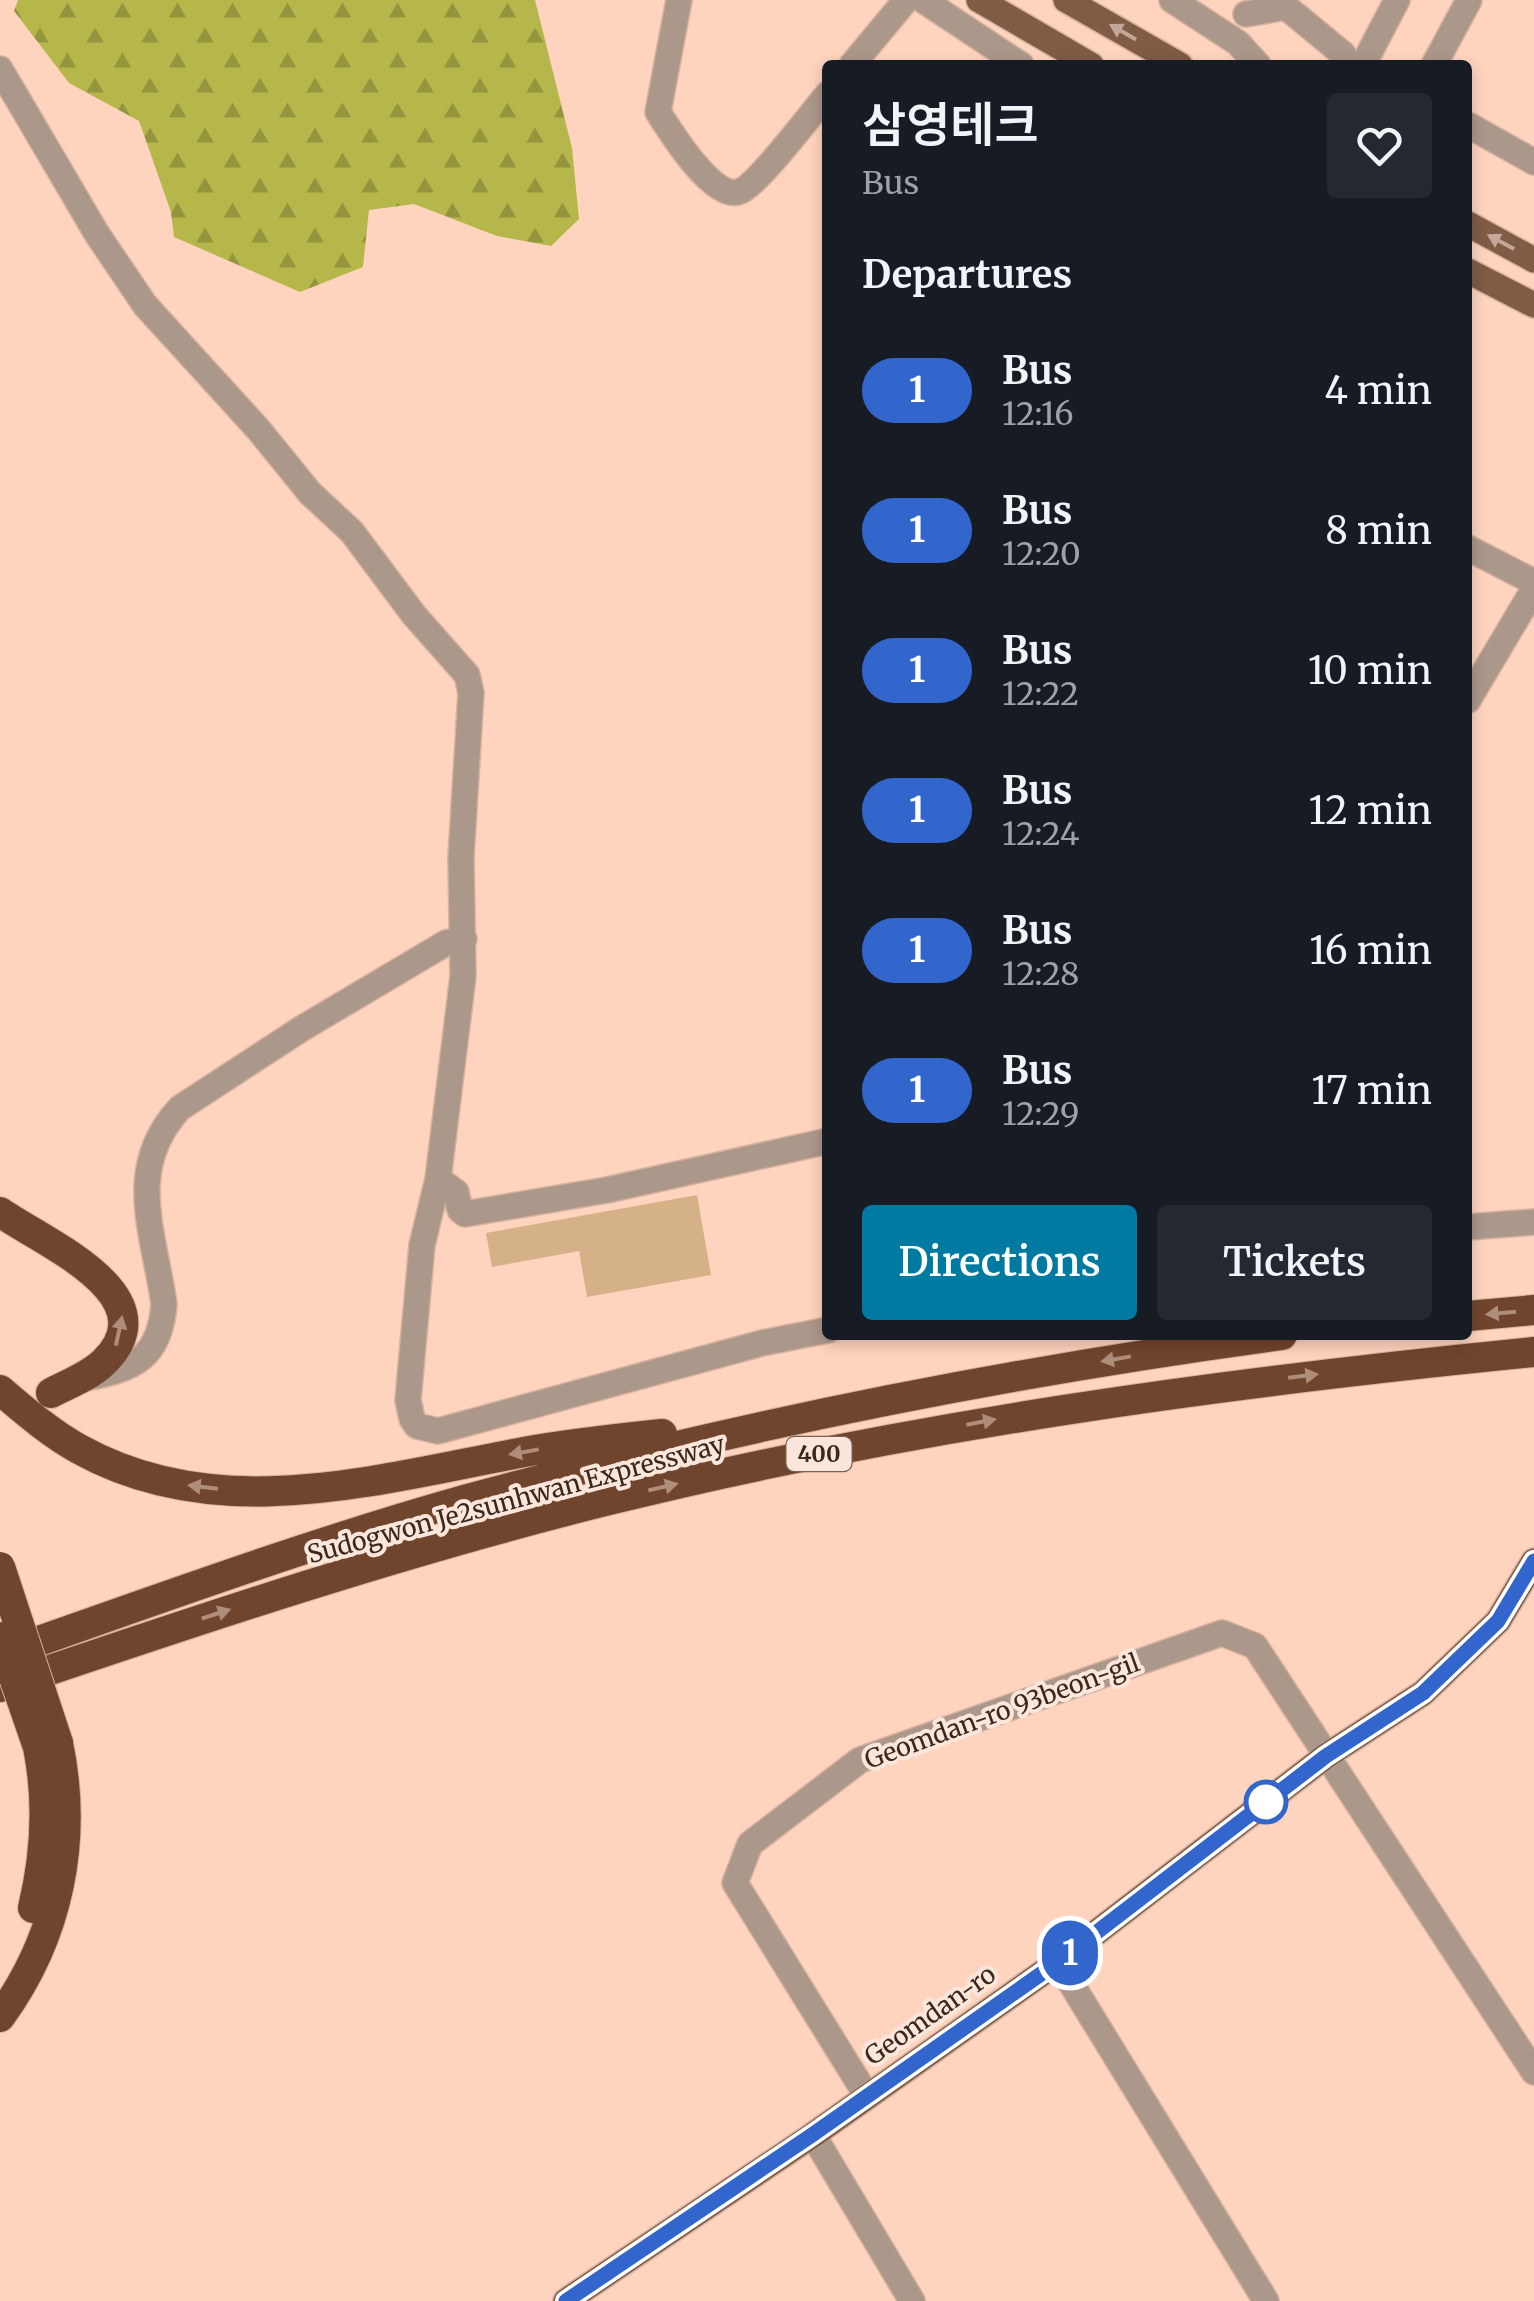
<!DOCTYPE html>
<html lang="en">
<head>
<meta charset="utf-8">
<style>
	:root { --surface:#171b24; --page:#242831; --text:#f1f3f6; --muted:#9ea1a6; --accent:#007aa1 }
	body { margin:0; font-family:Merriweather,"Noto Sans KR",serif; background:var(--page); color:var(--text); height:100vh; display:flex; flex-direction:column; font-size:38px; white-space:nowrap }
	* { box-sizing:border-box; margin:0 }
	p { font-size:32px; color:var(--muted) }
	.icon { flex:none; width:55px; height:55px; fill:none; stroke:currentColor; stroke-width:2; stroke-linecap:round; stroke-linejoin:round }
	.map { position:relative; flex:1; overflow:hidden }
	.details { position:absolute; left:822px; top:60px; width:650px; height:1280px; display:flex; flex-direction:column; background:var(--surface); border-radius:10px; box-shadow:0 5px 15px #0003 }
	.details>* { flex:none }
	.badge { padding:0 20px; border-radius:32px; font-size:35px; line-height:65px }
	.map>.badge { position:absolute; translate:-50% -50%; box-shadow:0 0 0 5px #fff }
	h2 { padding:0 40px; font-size:38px; line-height:90px }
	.round { display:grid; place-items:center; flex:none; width:105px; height:105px; border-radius:10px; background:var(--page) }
	.overview { display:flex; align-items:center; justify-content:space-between; height:170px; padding:0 40px }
	h1 { font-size:48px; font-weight:600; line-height:75px }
	.cta { display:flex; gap:20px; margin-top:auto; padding:20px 40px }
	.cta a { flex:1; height:115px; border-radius:10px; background:var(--accent); color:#fff; font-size:40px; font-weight:600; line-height:115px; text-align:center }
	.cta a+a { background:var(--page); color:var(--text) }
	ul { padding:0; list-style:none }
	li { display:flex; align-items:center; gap:30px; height:140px; padding:0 40px }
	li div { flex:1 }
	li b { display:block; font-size:38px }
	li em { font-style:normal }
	li .badge { min-width:110px; font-weight:700; text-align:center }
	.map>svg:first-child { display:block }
	.forest { fill:url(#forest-firs) }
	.building { fill:#d5b188 }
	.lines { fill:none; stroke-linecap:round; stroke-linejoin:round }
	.minor-casing { stroke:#d7b29e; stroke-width:28 }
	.major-casing { stroke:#d7b29e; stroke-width:28 }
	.highway-casing { stroke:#d7b29e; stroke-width:32 }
	.minor { stroke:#ac978b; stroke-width:25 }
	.major { stroke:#805b46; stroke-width:25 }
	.highway { stroke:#70452d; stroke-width:30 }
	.highway-bridge-casing { stroke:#d7b29e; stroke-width:32; stroke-linecap:butt }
	.highway-bridge { stroke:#70452d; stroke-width:30 }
	.oneway { fill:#c4a798 }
	.oneway2 { fill:#af8d7b }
	.line-casing { stroke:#fff; stroke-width:22 }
	.line { stroke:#36c; stroke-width:15 }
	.stop-dot { fill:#fff; stroke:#36c; stroke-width:5 }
	.labels { text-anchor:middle; stroke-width:8; stroke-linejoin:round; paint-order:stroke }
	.shield { fill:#fce6db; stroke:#756156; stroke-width:2.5 }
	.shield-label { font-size:22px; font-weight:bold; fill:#3b281d }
	.street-label { font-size:25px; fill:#3b281d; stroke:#fce6db }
</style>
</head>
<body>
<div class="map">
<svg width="1534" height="2301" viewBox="0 0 1534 2301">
	<defs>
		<pattern id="forest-firs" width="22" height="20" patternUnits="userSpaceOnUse" patternTransform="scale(2.5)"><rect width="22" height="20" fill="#b6b74b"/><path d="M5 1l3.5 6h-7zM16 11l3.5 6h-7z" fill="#95953e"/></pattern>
	</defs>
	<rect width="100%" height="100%" fill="#fed4be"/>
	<path class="forest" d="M 18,0 L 535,0 L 572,148 L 579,219 L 551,246 L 497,236 L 414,204 L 369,210 L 363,267 L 300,292 L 174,237 L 171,212 L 139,121 L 69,83 L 14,11 Z"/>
	<path class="building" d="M 697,1195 L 711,1275 L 587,1297 L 579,1251 L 492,1267 L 486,1233 Z"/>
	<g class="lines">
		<defs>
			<path id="minor" d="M 679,0 L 658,112 C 670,131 712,199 738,192 C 756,188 812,112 828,94
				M 923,0 L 1021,65
				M 1172,0 L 1238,43 L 1258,65
				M 1246,14 L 1286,7 L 1343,54 L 1348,65
				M 852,65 L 906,0
				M 1363,65 L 1397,0
				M 1434,65 L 1469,0
				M 0,69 L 97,234 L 145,305 L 258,429 L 310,493 L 352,532 L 414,615 L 467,675 L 471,693 L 461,857 L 463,976 L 438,1179 L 422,1245 L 408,1400 L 412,1419 L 417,1426 L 438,1431 L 762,1343 L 828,1330
				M 1468,125 L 1534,162
				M 1468,548 L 1534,582
				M 1468,700 L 1534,589
				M 438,1179 L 456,1192 L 460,1210 L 465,1214 L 607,1190 L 828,1141
				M 1468,1227 L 1534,1222
				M 86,1378 C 134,1369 160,1358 164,1304 C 154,1233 124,1168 180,1108 L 301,1029 L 446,943 L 464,939
				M 1058,1962 L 1266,2301
				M 867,2096 L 735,1883 L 750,1844 L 860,1760 L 1222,1633 L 1255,1646 L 1534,2072
				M 813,2135 L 912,2301"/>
			<path id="major" d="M 979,0 L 1091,65
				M 1066,0 L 1180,65
				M 1468,224 L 1534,260
				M 1468,271 L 1534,305
				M 566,2301 L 813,2135 L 1058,1962 L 1326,1756 L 1423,1693 L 1498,1621 L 1534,1561"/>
			<path id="highway" d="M 0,1212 C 42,1242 172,1295 104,1362 C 90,1376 68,1384 51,1393
				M 1468,1316 L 1534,1310
				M 0,1390 C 25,1411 50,1433 79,1449 C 217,1526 375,1480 519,1453 C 566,1444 614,1439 662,1434
				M 2,1654 C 156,1600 311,1543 468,1499 C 736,1426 1007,1372 1282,1335
				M 0,1687 C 200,1619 400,1552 605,1501 C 911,1425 1221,1383 1534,1352
				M 33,1908 C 46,1854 49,1802 38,1747
				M 0,2017 C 59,1936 78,1840 58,1743"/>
		</defs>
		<use href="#minor" class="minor-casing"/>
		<use href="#major" class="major-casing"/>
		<use href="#highway" class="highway-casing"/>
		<use href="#minor" class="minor"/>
		<use href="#major" class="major"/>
		<use href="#highway" class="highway"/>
		<defs>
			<path id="highway-bridge" d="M 0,1567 L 58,1743
				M 0,1637 L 38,1747"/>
		</defs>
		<use href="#highway-bridge" class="highway-bridge-casing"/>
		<use href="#highway-bridge" class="highway-bridge"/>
	</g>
	<defs><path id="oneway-solid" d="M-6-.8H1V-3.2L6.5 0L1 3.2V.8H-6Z" transform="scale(2.5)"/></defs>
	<g class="oneway">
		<use href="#oneway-solid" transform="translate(1123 32) rotate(-150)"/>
		<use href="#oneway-solid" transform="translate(1501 242) rotate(-152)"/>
	</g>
	<g class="oneway2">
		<use href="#oneway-solid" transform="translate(1501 1313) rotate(175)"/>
		<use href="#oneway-solid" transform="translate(119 1331) rotate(-78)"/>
		<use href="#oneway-solid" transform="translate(1116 1359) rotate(170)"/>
		<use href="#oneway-solid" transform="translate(1303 1376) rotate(-7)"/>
		<use href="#oneway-solid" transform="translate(981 1422) rotate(-11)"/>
		<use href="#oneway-solid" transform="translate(524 1452) rotate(170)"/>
		<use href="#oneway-solid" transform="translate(203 1487) rotate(-173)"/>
		<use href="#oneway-solid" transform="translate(663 1487) rotate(-13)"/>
		<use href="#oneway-solid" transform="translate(216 1614) rotate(-18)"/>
	</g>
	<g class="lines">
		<defs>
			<path id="line" d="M 566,2301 L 812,2135 L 1058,1962 L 1326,1756 L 1423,1693 L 1498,1621 L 1534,1561"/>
		</defs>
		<use href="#line" class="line-casing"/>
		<use href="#line" class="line"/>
	</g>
	<circle class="stop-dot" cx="1266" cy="1802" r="20"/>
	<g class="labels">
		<rect class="shield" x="786.5" y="1437" width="65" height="34" rx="8"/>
		<g class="shield-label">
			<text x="819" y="1462">400</text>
		</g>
		<g class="street-label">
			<text transform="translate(516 1499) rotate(-15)" y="9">Sudogwon Je2sunhwan Expressway</text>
			<text transform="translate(1002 1711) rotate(-20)" y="9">Geomdan-ro 93beon-gil</text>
			<text transform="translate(930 2015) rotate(-35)" y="9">Geomdan-ro</text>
		</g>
	</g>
</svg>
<b class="badge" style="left:1070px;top:1953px;background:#36c;color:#fff">1</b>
<section class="details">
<div class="overview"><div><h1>삼영테크</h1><p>Bus</p></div><a class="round"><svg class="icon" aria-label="heart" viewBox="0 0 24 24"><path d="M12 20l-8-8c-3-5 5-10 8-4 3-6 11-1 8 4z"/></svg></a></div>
<h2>Departures</h2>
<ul>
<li><span class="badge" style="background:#36c;color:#fff">1</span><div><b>Bus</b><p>12:16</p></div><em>4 min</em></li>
<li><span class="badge" style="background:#36c;color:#fff">1</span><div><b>Bus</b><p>12:20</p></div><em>8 min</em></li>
<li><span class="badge" style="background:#36c;color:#fff">1</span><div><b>Bus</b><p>12:22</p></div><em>10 min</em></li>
<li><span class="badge" style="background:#36c;color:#fff">1</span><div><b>Bus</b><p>12:24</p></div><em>12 min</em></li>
<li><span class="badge" style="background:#36c;color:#fff">1</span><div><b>Bus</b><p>12:28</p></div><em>16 min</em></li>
<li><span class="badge" style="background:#36c;color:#fff">1</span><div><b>Bus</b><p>12:29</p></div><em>17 min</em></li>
</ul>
<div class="cta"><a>Directions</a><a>Tickets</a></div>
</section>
</div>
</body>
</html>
